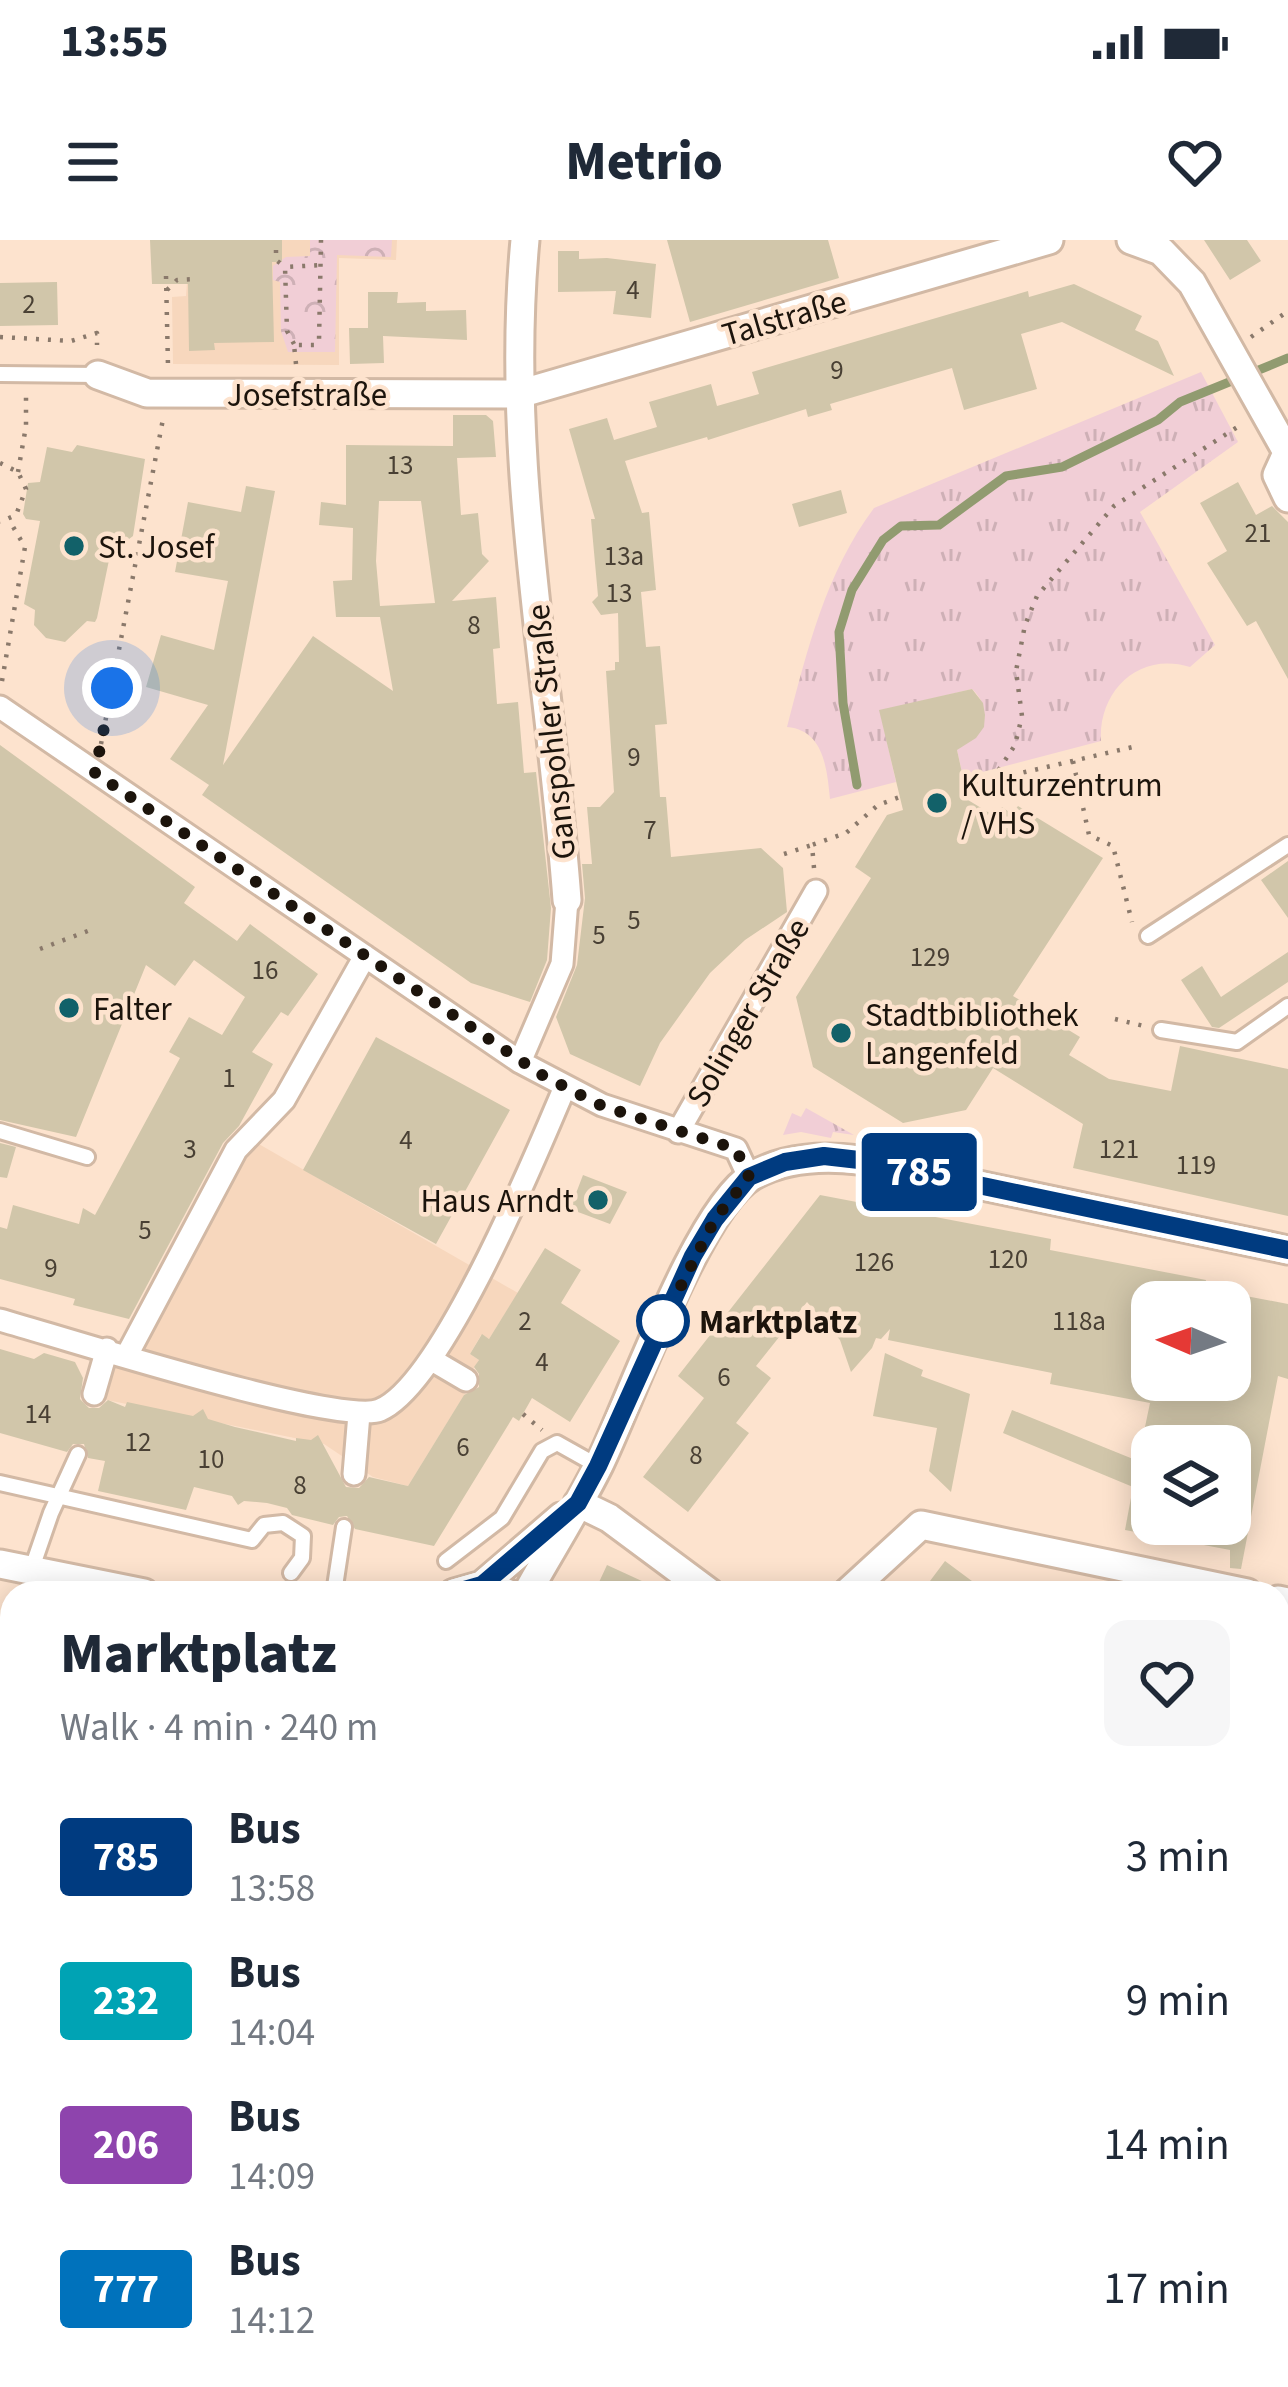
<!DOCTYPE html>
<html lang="en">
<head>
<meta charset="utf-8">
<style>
	:root { --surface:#fff; --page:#f6f6f7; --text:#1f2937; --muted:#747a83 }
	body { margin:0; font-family:"Source Sans 3",sans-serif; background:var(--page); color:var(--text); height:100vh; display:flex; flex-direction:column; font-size:45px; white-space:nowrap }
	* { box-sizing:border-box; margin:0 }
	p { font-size:39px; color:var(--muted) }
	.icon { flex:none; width:66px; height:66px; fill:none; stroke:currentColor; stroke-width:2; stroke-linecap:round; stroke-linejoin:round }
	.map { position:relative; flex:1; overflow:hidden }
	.side { position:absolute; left:0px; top:1341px; width:1290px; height:807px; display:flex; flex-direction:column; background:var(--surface); border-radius:36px 36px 0 0; box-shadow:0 6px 30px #0003 }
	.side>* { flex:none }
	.badge { padding:0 24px; border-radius:9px; font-size:42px; line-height:78px }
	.needle { width:78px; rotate:272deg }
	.buttons { position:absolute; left:1131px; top:1041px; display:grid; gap:24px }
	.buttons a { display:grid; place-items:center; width:120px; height:120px; border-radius:24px; background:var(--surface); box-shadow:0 6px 30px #0003; font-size:60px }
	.you { position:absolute; width:60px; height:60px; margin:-30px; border:9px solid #fff; border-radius:50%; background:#1a73e8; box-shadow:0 0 0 18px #1a73e833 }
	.map>.badge { position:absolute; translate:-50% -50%; box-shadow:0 0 0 6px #fff }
	.round { display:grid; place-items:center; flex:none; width:126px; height:126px; border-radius:24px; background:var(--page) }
	.head { display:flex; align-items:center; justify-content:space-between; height:204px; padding:0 60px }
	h1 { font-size:57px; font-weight:800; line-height:90px }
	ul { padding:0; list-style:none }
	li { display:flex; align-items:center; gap:36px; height:144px; padding:0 60px }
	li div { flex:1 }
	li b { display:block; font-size:45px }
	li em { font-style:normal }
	li .badge { min-width:132px; font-weight:700; text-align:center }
	.status { display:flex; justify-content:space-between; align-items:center; height:84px; padding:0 60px; background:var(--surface); direction:ltr }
	.status svg { height:33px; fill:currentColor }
	header { display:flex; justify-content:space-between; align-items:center; height:156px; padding:0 60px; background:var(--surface); font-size:54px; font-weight:800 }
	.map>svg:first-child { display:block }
	.built { fill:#f7d7bd }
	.grass { fill:url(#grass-tufts) }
	.park { fill:url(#park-crowns) }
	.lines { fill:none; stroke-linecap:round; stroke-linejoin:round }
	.stream { stroke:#919b70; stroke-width:9 }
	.building { fill:#d1c6aa; fill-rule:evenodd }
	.service-casing { stroke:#d2b9a5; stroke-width:20 }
	.pedestrian-casing { stroke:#d2b9a5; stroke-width:27 }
	.minor-casing { stroke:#d2b9a5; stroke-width:33 }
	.path { stroke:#8a796b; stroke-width:4.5; stroke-dasharray:3 9; stroke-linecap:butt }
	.service { stroke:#fff; stroke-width:14 }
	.pedestrian { stroke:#fff; stroke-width:21 }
	.minor { stroke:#fff; stroke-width:27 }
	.line-casing { stroke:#fff; stroke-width:27 }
	.line { stroke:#003b80; stroke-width:18 }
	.walk { stroke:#1c140c; stroke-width:12; stroke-dasharray:0 21.6 }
	.poi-dot { fill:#126169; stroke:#fde3ce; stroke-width:4.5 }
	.stop-dot { fill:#fff; stroke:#003b80; stroke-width:6 }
	.labels { text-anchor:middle; stroke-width:9; stroke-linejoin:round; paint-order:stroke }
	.number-label { font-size:27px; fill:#494034 }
	.street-label { font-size:33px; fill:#1c140c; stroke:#fde3ce }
	.poi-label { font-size:33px; fill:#1c140c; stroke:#fde3ce; text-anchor:start }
	.stop-label { font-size:33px; font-weight:bold; fill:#1c140c; stroke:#fde3ce; text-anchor:start }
</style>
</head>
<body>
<div class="status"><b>13:55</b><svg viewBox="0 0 49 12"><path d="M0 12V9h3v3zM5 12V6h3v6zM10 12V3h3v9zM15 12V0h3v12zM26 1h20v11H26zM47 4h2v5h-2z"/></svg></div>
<header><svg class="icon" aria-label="menu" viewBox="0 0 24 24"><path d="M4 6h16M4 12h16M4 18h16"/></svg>Metrio<svg class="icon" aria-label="heart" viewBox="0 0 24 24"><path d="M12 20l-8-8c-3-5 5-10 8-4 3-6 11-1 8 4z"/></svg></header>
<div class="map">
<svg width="1288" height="2147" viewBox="0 0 1288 2147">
	<defs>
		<pattern id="grass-tufts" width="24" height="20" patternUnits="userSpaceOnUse" patternTransform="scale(3)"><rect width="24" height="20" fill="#f1ced6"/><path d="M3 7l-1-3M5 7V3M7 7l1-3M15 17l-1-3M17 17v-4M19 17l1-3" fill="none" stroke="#ceb0b6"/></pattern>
		<pattern id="park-crowns" width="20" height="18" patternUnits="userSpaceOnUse" patternTransform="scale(3)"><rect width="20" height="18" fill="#f1ced6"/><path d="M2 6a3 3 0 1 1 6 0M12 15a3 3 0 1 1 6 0" fill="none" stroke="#ceb0b6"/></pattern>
	</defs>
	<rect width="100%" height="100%" fill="#fde3ce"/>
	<path class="built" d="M 205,0 L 397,0 L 396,20 L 339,18 L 339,125 L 173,124 L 172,57 L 186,56 L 187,43 Z
		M 236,891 L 518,1053 L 489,1099 L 481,1095 L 470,1114 L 479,1120 L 463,1145 L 468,1149 L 408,1246 L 373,1237 L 324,1204 L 102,1159 L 132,1080 Z"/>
	<path class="grass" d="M 1201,132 L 1238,202 L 1140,272 L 1215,405 L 1190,427 C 1139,411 1098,451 1101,501 L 963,537 L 957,510 L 983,487 C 986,472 984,460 972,449 L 880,471 L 896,542 L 830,559 C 827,529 824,490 787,487 C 808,408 825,334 874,268 Z
		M 806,868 L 854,895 L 833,892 L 831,898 L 801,892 L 783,895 L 792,873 L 801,877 Z"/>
	<path class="park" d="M 310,0 L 392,0 L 391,17 L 337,15 L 335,112 L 288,112 L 281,91 L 280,42 L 273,40 L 273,26 L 286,17 L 310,16 Z"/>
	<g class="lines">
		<path class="stream" d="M 857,545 L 843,463 L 839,392 L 852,350 L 883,300 L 901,286 L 939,285 L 1006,236 L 1062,227 L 1158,180 L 1180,162 L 1288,118"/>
	</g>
	<path class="building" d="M 150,0 L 282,0 L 282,22 L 272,22 L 274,102 L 214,103 L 215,110 L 189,111 L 188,44 L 152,44 Z
		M 667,0 L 828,0 L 839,38 L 690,82 Z
		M 1204,0 L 1247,0 L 1261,21 L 1230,40 Z
		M 558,11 L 579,11 L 579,19 L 607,18 L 656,24 L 651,78 L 613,74 L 616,51 L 558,52 Z
		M 57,42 L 58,85 L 0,86 L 0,43 Z
		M 1074,44 L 1142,76 L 1135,90 L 1158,101 L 1174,136 L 1062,82 L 1021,94 L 1037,149 L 964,170 L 952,128 L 830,164 L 832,170 L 808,177 L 806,169 L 708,200 L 707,197 L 625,221 L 642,273 L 649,272 L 656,350 L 641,352 L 646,407 L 660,406 L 667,484 L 655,485 L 660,557 L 666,557 L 671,617 L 761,608 L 783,628 L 787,672 L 745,700 L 710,733 L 660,803 L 640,846 L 570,814 L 556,777 L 577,725 L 585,658 L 582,624 L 592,624 L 587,567 L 600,567 L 614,552 L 606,431 L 615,430 L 615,422 L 619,422 L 618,373 L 601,375 L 592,362 L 598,356 L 591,279 L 595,279 L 569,189 L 607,178 L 614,200 L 657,187 L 649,162 L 711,144 L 717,166 L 759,154 L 752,132 L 1028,51 L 1029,57 Z
		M 368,52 L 398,52 L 397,63 L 426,62 L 426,71 L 466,70 L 467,100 L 383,96 L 384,123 L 350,124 L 349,88 L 368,88 Z
		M 453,175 L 486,175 L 493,181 L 496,217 L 457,218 L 461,275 L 478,273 L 482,314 L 489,321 L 452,361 L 496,357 L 500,408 L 493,409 L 497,464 L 518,462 L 524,533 L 536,532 L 551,668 L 547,720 L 530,762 L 471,743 L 202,555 L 209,545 L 170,519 L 208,465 L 146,447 L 161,395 L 214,410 L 228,341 L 175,332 L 188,262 L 241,272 L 246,246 L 275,251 L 223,525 L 313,396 L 393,451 L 380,377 L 336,377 L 333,341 L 352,340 L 353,288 L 319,285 L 321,262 L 346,265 L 346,205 L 453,206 ZM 379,261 L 421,261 L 435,363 L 380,366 L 376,321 Z
		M 77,205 L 145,219 L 133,296 L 129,299 L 114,296 L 97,378 L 95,382 L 87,381 L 65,402 L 46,398 L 34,385 L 35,370 L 24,364 L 40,281 L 26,279 L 23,274 L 28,243 L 40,242 L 47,207 L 72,212 Z
		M 1238,242 L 1256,275 L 1272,266 L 1288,282 L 1288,439 L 1256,381 L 1247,386 L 1207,323 L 1227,311 L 1200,263 Z
		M 841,250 L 847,273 L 799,287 L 792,264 Z
		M 972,449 L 983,463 L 985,475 L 984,487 L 976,498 L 957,510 L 968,560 L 996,577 L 1002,567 L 1012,574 L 1018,566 L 1103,618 L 1013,756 L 1080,797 L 1069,815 L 1109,839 L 1171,851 L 1180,806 L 1288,829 L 1288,976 L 1073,928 L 1083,884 L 993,828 L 966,870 L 903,883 L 813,827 L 796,757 L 871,638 L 855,627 L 887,575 L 903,570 L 879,470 Z
		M 0,505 L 195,647 L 184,663 L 237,701 L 250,684 L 318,734 L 288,776 L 281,772 L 252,812 L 273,824 L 239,886 L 223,903 L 129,1079 L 73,1065 L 75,1059 L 0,1039 L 0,987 L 7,989 L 13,965 L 79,984 L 83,968 L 95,975 L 180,818 L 169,812 L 189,777 L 222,795 L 245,757 L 194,720 L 175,746 L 146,725 L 76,897 L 0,880 Z
		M 1288,621 L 1288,678 L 1261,640 Z
		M 1288,712 L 1288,742 L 1219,788 L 1212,787 L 1181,740 L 1202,726 L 1221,757 Z
		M 376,797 L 510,870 L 436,1004 L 303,930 Z
		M 0,903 L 16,907 L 7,938 L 0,937 Z
		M 583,935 L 627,952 L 610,984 L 570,969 Z
		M 820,955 L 1051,999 L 1050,1010 L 1206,1040 L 1202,1062 L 1152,1062 L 1152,1140 L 1230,1140 L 1230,1053 L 1288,1064 L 1288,1139 L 1278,1136 L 1241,1329 L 1230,1328 L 1230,1310 L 1125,1290 L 1133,1247 L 1003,1193 L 1012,1170 L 1138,1221 L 1141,1208 L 1152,1209 L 1152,1286 L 1230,1284 L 1230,1206 L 1141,1206 L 1150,1163 L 1050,1144 L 1052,1133 L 888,1100 L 890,1089 L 881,1099 L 876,1098 L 872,1108 L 851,1132 L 840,1100 L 807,1062 L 756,1126 L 771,1138 L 736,1183 L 749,1193 L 688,1272 L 643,1237 L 704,1158 L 678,1136 Z
		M 545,1008 L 581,1030 L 561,1063 L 620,1101 L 570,1182 L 532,1158 L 519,1181 L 513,1177 L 434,1306 L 355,1289 L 347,1276 L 339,1277 L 333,1285 L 292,1275 L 287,1268 L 267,1263 L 244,1261 L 238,1265 L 232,1256 L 194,1247 L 186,1270 L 98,1251 L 105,1221 L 88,1218 L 84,1204 L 73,1204 L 67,1212 L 0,1193 L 0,1109 L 34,1119 L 44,1113 L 75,1122 L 83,1138 L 80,1159 L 89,1168 L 99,1168 L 108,1160 L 125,1167 L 127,1162 L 193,1176 L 203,1169 L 208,1179 L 235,1187 L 296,1201 L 296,1198 L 311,1200 L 318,1195 L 346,1247 L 359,1248 L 369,1237 L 408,1246 L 464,1155 L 479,1147 L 479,1134 L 474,1127 L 479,1120 L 470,1114 L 482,1094 L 489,1099 Z
		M 885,1113 L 923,1130 L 921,1136 L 970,1154 L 951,1252 L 929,1231 L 937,1188 L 873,1176 Z
		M 945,1321 L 988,1353 L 947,1353 L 930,1341 Z
		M 607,1325 L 668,1353 L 594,1353 Z"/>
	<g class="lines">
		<defs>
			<path id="service" d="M 0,134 L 98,135
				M 1148,696 L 1288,605
				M 1161,790 L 1237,802 L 1288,766
				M 0,891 L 87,917
				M 0,1243 L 252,1300 L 264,1285 L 283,1283 L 303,1296 L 302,1318 L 291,1333
				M 446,1321 L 502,1278 L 542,1211 L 557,1203 L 598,1226
				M 31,1331 L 51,1273 L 78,1214
				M 334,1353 L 344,1287"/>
			<path id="pedestrian" d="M 0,467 L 520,822 L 602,865 L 736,909 L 749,937
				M 520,822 L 562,724 L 567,660
				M 678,892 L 816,651
				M 0,1080 C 58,1096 341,1187 380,1170 C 442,1144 536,915 564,849
				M 127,1115 L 236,910 L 284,860 L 365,716
				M 432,1120 L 466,1140
				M 94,1154 L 107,1109
				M 354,1234 L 359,1174"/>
			<path id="minor" d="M 525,0 C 504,221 551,440 567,660
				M 1131,0 L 1161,11 L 1192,43 L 1287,212
				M 98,135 L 147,153 L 519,154 L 1049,0
				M 1288,211 L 1277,235 L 1288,258
				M 578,1263 L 609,1278 L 710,1353
				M 0,1324 L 144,1353
				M 482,1345 L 561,1277
				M 454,1353 L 482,1345 L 507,1353
				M 527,1353 C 551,1310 577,1269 599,1225 C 630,1162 698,968 752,936 C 785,917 823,916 859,920 L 1288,1010
				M 847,1353 L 921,1285 L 1247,1353
				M 1278,1360 L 1288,1362
				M 1278,1704 L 1288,1703
				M 1278,1940 L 1288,1960
				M 0,2044 L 12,1622
				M 209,2147 L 210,2136
				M 493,2147 L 495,2136
				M 1244,2147 L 1288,2137"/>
		</defs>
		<use href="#service" class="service-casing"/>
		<use href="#pedestrian" class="pedestrian-casing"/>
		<use href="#minor" class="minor-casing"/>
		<path class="path" d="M 276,10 L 276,20 L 285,27
			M 166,36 L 168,126
			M 167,50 L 177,40 L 197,39
			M 0,97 L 71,101 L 97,93 L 97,105
			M 1251,97 L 1288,71
			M 294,104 L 287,91 L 285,27 L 321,25
			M 296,124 L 294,105 L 315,105 L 319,101 L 321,0
			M 0,223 L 18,232 L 26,249 L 16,275 L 0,282
			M 18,232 L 26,186 L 26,155
			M 2,441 L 25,307 L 9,280
			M 101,504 L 163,179
			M 1073,521 L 1089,595 L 1113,606 L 1132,682
			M 992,540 L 1015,505 L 1022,476 L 1016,431 L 1025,385 L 1037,356 L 1114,266 L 1239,186
			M 965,546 L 1137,506
			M 784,614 L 812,605
			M 814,628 L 812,605 L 846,593 L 878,565 L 900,557
			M 40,709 L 93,689
			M 1115,779 L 1144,786
			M 523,1174 L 542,1190
			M 394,1353 L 394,1350"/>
		<use href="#service" class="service"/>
		<use href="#pedestrian" class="pedestrian"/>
		<use href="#minor" class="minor"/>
	</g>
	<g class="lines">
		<defs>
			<path id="line" d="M 454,1353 L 482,1345 L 578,1263 L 598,1226 L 693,1016 L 715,979 L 749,937 L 785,922 L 824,916 L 859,920 L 1288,1010"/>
		</defs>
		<use href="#line" class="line-casing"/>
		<use href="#line" class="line"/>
		<path class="walk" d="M 112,448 L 95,533 L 542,835 L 602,866 L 736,909 L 749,937 L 715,979 L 663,1081"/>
	</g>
	<g class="poi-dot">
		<circle cx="74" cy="306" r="12"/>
		<circle cx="937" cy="563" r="12"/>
		<circle cx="69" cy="768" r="12"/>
		<circle cx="841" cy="793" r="12"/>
		<circle cx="598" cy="960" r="12"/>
	</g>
	<circle class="stop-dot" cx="663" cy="1081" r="24"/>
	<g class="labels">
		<g class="number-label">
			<text x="633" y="59">4</text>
			<text x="29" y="73">2</text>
			<text x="837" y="139">9</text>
			<text x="400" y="234">13</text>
			<text x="1258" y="302">21</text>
			<text x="624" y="325">13a</text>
			<text x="619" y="362">13</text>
			<text x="474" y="394">8</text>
			<text x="634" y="526">9</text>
			<text x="650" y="599">7</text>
			<text x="634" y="689">5</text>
			<text x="599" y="704">5</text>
			<text x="930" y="726">129</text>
			<text x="265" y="739">16</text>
			<text x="229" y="847">1</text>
			<text x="406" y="909">4</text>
			<text x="190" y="918">3</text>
			<text x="1119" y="918">121</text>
			<text x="1196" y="934">119</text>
			<text x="145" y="999">5</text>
			<text x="1008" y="1028">120</text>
			<text x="874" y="1031">126</text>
			<text x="51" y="1037">9</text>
			<text x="525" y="1090">2</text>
			<text x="1079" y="1090">118a</text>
			<text x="542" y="1131">4</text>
			<text x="724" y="1146">6</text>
			<text x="38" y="1183">14</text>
			<text x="138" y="1211">12</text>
			<text x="463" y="1216">6</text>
			<text x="696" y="1224">8</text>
			<text x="211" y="1228">10</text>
			<text x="300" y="1254">8</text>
		</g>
		<g class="street-label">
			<text transform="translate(784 77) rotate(-16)" y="12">Talstraße</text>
			<text x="307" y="166">Josefstraße</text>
			<text transform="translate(550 492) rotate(-96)" y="12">Ganspohler Straße</text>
			<text transform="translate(747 772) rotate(-60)" y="12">Solinger Straße</text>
		</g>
		<g class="poi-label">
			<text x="98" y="318">St. Josef</text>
			<text x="961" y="556">Kulturzentrum<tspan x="961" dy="38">/ VHS</tspan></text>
			<text x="93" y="780">Falter</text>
			<text x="865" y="786">Stadtbibliothek<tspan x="865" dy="38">Langenfeld</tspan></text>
			<text x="574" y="972" text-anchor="end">Haus Arndt</text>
		</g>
		<g class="stop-label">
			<text x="699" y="1093">Marktplatz</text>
		</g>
	</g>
</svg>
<div class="buttons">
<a><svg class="needle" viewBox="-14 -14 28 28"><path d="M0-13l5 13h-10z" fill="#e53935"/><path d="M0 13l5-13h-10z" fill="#747a83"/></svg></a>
<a><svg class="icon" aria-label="layers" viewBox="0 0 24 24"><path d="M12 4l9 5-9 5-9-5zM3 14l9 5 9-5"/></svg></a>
</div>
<div class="you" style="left:112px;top:448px"></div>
<b class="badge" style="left:919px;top:932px;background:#003b80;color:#fff">785</b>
<section class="side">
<div class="head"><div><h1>Marktplatz</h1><p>Walk · 4 min · 240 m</p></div><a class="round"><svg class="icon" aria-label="heart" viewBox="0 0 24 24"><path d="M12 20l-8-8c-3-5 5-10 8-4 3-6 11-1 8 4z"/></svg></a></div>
<ul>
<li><span class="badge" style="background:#003b80;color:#fff">785</span><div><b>Bus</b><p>13:58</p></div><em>3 min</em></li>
<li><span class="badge" style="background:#00a3b4;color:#fff">232</span><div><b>Bus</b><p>14:04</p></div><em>9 min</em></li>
<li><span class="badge" style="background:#8e44ad;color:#fff">206</span><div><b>Bus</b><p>14:09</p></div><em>14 min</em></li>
<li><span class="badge" style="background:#0072bc;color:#fff">777</span><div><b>Bus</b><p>14:12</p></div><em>17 min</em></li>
</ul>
</section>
</div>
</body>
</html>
